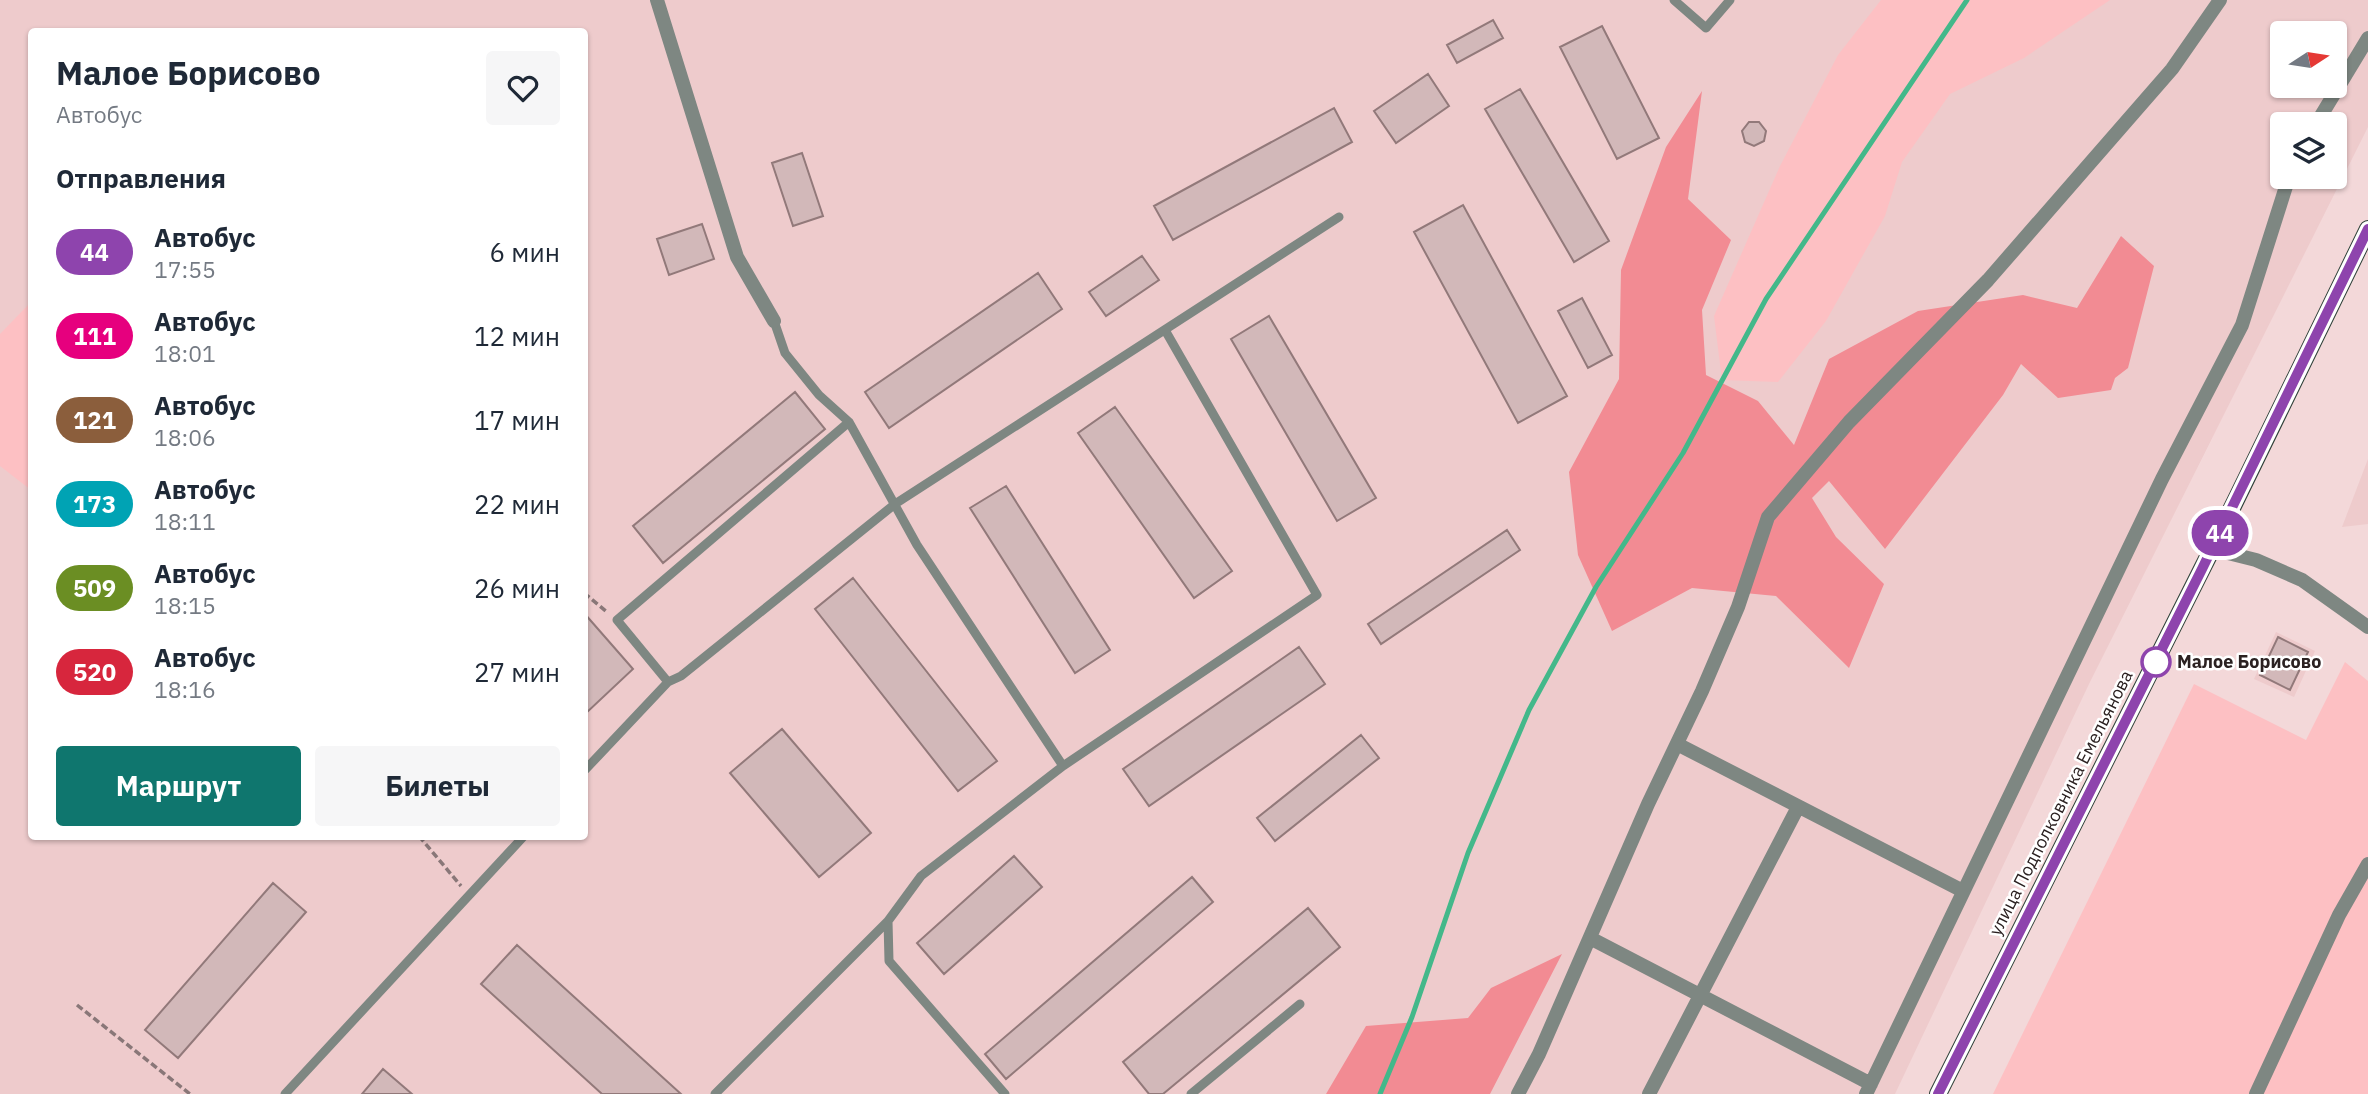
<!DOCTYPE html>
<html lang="ru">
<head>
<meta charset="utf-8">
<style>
	:root { --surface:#fff; --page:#f6f6f7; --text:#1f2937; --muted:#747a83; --accent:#0f766e }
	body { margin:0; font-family:"IBM Plex Sans",sans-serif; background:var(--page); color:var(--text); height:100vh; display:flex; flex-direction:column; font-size:26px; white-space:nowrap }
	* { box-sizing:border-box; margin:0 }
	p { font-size:23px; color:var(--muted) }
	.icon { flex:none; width:38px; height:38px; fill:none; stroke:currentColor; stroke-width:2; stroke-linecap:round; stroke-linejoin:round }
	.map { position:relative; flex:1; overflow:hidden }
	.details { position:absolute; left:28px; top:28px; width:560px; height:812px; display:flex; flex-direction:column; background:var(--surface); border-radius:7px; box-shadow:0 2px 5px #0004 }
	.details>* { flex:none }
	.badge { padding:0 14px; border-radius:23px; font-size:24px; line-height:46px }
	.needle { width:46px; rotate:78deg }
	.controls { position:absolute; left:2270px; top:21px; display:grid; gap:14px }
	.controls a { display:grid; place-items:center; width:77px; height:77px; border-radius:7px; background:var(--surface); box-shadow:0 2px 5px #0004; font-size:35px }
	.map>.badge { position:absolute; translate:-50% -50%; box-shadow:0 0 0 4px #fff }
	h2 { padding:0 28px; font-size:26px; line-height:63px }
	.round { display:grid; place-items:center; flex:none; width:74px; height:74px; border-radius:7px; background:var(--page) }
	.head { display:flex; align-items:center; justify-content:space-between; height:119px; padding:0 28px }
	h1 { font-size:33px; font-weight:800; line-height:52px }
	.button { display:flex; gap:14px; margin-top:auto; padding:14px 28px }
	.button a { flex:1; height:80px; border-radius:7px; background:var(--accent); color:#fff; font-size:28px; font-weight:800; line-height:80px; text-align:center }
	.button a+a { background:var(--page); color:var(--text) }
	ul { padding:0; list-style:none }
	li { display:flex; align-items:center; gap:21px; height:84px; padding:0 28px }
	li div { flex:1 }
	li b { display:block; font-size:26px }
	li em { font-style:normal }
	li .badge { min-width:77px; font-weight:700; text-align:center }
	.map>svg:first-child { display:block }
	.built { fill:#eecbcc; fill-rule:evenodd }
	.green { fill:#fdc0c3 }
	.forest { fill:#f28b93 }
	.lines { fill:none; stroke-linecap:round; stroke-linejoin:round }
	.stream { stroke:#43b88a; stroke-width:5 }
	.building { fill:#d2b8b9; stroke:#92797a; stroke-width:2 }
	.path { stroke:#897778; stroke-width:3.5; stroke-dasharray:7 3.5; stroke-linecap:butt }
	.service { stroke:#7e8782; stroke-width:9 }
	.minor { stroke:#7e8782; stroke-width:14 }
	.tertiary { stroke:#7e8782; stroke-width:14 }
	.primary { stroke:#304139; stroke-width:18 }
	.line-casing { stroke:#fff; stroke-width:16 }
	.line { stroke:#8e44ad; stroke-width:10 }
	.stop-dot { fill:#fff; stroke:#8e44ad; stroke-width:3.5 }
	.labels { text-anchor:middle; stroke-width:5; stroke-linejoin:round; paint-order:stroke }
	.stop-label { font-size:18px; font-weight:bold; fill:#2b2121; stroke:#fff; text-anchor:start }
	.street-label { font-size:18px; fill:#2b2121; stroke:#fff }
</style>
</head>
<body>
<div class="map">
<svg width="2368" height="1094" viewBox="0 0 2368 1094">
	<rect width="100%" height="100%" fill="#f3d8d9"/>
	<path class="built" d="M 0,0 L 2368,0 L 2368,127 L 2089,684 L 1895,1094 L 0,1094 ZM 32,32 L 584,32 L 584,836 L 32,836 ZM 2282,33 L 2334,33 L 2334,86 L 2282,86 ZM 2282,124 L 2334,124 L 2334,177 L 2282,177 Z
		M 2368,459 L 2368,524 L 2342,527 Z
		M 2276,632 L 2315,651 L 2294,697 L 2254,679 Z"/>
	<path class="green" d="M 1881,0 L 2110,0 L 2024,58 L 1950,94 L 1902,162 L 1885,216 L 1826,321 L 1778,382 L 1722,380 L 1714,316 L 1780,166 L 1838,55 Z
		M 31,302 L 31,490 L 0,466 L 0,334 Z
		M 2345,662 L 2368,681 L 2368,1094 L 1993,1094 L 2194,684 L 2306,740 Z"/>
	<path class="forest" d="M 1702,91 L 1688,199 L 1731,240 L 1702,310 L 1706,375 L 1758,401 L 1794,445 L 1829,359 L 1918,311 L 2023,295 L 2077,308 L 2121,236 L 2154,266 L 2128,368 L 2115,378 L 2111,390 L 2058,398 L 2021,364 L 2003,395 L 1885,549 L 1829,481 L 1812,498 L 1836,537 L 1884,584 L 1849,668 L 1776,596 L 1692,588 L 1612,631 L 1578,555 L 1569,472 L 1619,379 L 1621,270 L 1666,147 Z
		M 1562,954 L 1490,1094 L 1326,1094 L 1366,1026 L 1468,1018 L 1491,988 Z"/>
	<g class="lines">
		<path class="stream" d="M 1380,1094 L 1412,1017 L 1468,853 L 1529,710 L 1596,587 L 1683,453 L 1766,299 L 1967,0"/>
	</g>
	<path class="building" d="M 1493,20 L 1503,38 L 1457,63 L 1447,45 Z
		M 1602,26 L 1659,138 L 1617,159 L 1560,47 Z
		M 1428,74 L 1449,106 L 1396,143 L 1374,111 Z
		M 1520,89 L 1609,241 L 1574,262 L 1485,109 Z
		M 1334,108 L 1352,142 L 1173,240 L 1154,206 Z
		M 1749,122 L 1759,122 L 1766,131 L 1764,141 L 1754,146 L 1745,142 L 1742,131 Z
		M 802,153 L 823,216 L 793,226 L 772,163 Z
		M 1463,205 L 1567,396 L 1518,423 L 1414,232 Z
		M 702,224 L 714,259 L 669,275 L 657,239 Z
		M 1142,256 L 1159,280 L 1106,316 L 1089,292 Z
		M 1038,273 L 1062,309 L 889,428 L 865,392 Z
		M 1582,298 L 1612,355 L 1588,368 L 1558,311 Z
		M 1269,316 L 1376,498 L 1337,521 L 1231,339 Z
		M 795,392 L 825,429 L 663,563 L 633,526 Z
		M 1115,407 L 1232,571 L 1194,598 L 1078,433 Z
		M 1006,486 L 1110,650 L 1075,673 L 970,508 Z
		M 1507,530 L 1520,550 L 1381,644 L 1368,624 Z
		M 853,578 L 997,761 L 958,791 L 815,609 Z
		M 584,613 L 633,669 L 584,715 Z
		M 2278,637 L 2308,652 L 2290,690 L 2260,675 Z
		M 1299,647 L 1325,684 L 1149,806 L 1123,769 Z
		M 782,729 L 871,833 L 819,877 L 730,773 Z
		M 1361,735 L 1379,758 L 1275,841 L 1257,818 Z
		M 1014,856 L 1042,887 L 944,974 L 917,943 Z
		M 1192,877 L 1213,902 L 1006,1079 L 985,1054 Z
		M 273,883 L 306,912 L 178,1058 L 145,1030 Z
		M 1308,908 L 1340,947 L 1163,1094 L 1149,1094 L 1123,1062 Z
		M 517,945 L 681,1094 L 602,1094 L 481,984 Z
		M 383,1069 L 412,1094 L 362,1094 Z"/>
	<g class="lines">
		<path class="path" d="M 584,593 L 607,612
			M 419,836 L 461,886
			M 77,1005 L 190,1094"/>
		<path class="service" d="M 1674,0 L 1706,28 L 1730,0
			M 774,321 L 785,353 L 819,395 L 849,422 L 917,545 L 1063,766 L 921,876 L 888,921 L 889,961 L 1005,1094
			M 849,422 L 617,620 L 668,682 L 681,676 L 895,504 L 1339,217
			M 1063,766 L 1317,595 L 1165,330
			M 584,771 L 668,682
			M 285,1094 L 524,836
			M 715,1094 L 888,921
			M 1191,1094 L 1300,1004"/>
		<path class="minor" d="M 657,0 L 737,257 L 774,321
			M 2316,124 L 2368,38
			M 1677,744 L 1963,891
			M 1590,938 L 1871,1084
			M 1518,1094 L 1539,1054 L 1648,804 L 1702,691 L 1738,607 L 1768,517 L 1849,422 L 1988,280 L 2172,69 L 2220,0
			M 1649,1094 L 1798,807
			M 1866,1094 L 2162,479 L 2242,325 L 2289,177
			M 2256,1094 L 2339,915 L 2368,864"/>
		<path class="tertiary" d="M 2212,549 L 2256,560 L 2302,580 L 2368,627"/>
		<path class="primary" d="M 1938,1094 L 2212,549 L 2368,229"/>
	</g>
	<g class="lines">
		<defs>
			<path id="line" d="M 1938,1094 L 2202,569 L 2368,229"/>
		</defs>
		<use href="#line" class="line-casing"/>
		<use href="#line" class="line"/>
	</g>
	<circle class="stop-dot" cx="2156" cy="662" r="14"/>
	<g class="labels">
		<g class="stop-label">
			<text x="2177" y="668">Малое Борисово</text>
		</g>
		<g class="street-label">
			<text transform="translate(2061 803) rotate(-63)" y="6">улица Подполковника Емельянова</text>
		</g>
	</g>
</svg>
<div class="controls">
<a><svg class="needle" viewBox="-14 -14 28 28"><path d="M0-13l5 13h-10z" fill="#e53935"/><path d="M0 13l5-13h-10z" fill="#747a83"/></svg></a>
<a><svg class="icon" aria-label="layers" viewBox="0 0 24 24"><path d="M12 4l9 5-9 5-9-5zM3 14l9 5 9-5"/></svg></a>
</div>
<b class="badge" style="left:2220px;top:533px;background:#8e44ad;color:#fff">44</b>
<section class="details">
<div class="head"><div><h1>Малое Борисово</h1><p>Автобус</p></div><a class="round"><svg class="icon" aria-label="heart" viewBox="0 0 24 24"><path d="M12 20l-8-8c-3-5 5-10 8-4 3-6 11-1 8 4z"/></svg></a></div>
<h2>Отправления</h2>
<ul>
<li><span class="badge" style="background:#8e44ad;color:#fff">44</span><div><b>Автобус</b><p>17:55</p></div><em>6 мин</em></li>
<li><span class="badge" style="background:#e6007e;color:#fff">111</span><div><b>Автобус</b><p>18:01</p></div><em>12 мин</em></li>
<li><span class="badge" style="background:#8b5e3c;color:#fff">121</span><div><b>Автобус</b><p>18:06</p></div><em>17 мин</em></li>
<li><span class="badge" style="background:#00a3b4;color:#fff">173</span><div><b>Автобус</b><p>18:11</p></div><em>22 мин</em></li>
<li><span class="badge" style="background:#6b8e23;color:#fff">509</span><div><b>Автобус</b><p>18:15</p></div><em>26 мин</em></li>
<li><span class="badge" style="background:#d7263d;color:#fff">520</span><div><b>Автобус</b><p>18:16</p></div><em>27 мин</em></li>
</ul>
<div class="button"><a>Маршрут</a><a>Билеты</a></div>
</section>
</div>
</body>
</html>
